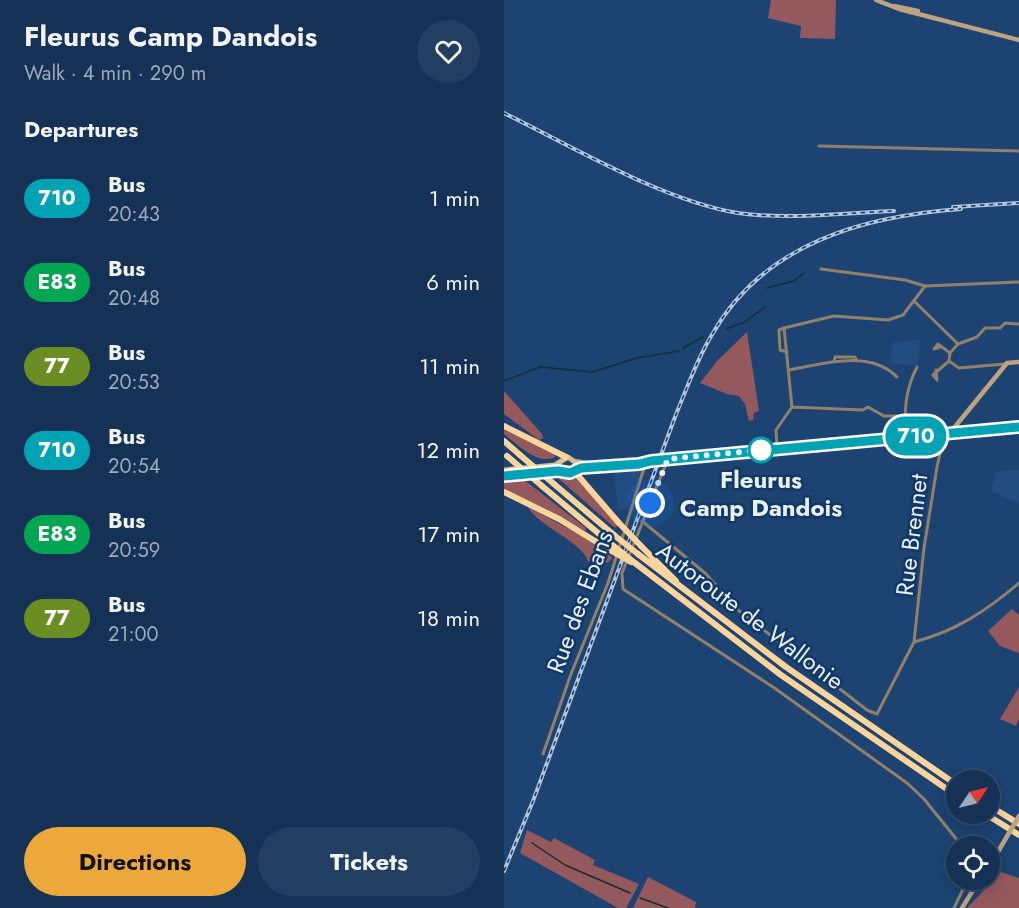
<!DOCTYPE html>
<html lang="en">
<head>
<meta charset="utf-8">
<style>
	:root { --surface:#153256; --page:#223e60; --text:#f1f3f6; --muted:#9daab9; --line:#344d6c; --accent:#eda83b }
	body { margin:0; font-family:Jost,sans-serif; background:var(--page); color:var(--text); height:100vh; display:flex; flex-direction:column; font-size:22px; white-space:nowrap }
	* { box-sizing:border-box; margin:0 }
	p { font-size:20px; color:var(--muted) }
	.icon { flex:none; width:33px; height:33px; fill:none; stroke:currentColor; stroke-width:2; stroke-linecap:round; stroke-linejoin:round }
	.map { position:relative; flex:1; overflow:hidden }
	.drawer { display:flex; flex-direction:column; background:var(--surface); width:504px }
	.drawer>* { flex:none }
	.badge { padding:0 12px; border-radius:20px; font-size:21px; line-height:39px }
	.needle { width:39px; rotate:55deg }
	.fabs { position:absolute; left:442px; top:770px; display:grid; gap:12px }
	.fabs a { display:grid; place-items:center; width:54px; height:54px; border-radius:50%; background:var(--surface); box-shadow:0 3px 15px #0003,0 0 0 2px var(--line); font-size:30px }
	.you { position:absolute; width:30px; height:30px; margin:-15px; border:4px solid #fff; border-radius:50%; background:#1a73e8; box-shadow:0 0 0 9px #1a73e833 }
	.map>.badge { position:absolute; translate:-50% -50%; box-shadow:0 0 0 3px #fff }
	h2 { padding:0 24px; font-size:22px; line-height:54px }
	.round { display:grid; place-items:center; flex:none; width:63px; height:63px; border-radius:32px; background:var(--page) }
	.head { display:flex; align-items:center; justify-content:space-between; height:102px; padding:0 24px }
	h1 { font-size:28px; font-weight:700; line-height:45px }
	.button { display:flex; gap:12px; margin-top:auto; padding:12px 24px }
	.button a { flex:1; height:69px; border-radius:36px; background:var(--accent); color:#111; font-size:24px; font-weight:700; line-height:69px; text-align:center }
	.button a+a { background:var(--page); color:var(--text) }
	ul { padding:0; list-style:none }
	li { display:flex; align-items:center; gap:18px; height:84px; padding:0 24px }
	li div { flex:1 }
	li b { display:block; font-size:22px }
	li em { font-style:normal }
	li .badge { min-width:66px; font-weight:700; text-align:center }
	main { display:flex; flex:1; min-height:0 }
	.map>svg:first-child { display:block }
	.built { fill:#214d83 }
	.green { fill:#94595d }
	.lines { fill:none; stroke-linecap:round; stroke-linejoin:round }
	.stream { stroke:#132f2f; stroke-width:1.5 }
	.street { stroke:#91806a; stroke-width:3 }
	.secondary { stroke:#bda37f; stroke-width:4.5 }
	.primary { stroke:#debd8f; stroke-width:5 }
	.highway { stroke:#fdd49c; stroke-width:6 }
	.rail-casing { stroke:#b4c5da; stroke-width:4 }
	.rail { stroke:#113866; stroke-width:1.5; stroke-dasharray:4.5; stroke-linecap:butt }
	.secondary-bridge { stroke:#bda37f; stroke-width:4.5 }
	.highway-bridge { stroke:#fdd49c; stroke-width:6 }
	.line-casing { stroke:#fff; stroke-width:14 }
	.line { stroke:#00a3b4; stroke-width:9 }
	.walk { stroke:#e7f0fc; stroke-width:6; stroke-dasharray:0 10.8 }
	.stop-dot { fill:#fff; stroke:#00a3b4; stroke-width:3 }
	.labels { text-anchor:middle; stroke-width:5; stroke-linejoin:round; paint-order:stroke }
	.stop-label { font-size:24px; font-weight:bold; fill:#e7f0fc; stroke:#113866 }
	.street-label { font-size:24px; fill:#e7f0fc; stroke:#113866 }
</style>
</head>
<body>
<main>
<section class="drawer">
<div class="head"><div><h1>Fleurus Camp Dandois</h1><p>Walk · 4 min · 290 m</p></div><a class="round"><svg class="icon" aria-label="heart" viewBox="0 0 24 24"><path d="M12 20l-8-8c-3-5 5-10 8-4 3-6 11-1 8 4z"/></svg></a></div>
<h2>Departures</h2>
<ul>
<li><span class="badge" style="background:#00a3b4;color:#fff">710</span><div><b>Bus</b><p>20:43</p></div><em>1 min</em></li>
<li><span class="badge" style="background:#00a651;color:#fff">E83</span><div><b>Bus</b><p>20:48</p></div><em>6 min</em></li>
<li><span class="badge" style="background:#6b8e23;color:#fff">77</span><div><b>Bus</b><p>20:53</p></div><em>11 min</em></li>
<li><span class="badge" style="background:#00a3b4;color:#fff">710</span><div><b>Bus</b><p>20:54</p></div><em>12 min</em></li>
<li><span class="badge" style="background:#00a651;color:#fff">E83</span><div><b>Bus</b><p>20:59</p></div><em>17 min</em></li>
<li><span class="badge" style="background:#6b8e23;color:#fff">77</span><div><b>Bus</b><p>21:00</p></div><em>18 min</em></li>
</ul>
<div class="button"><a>Directions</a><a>Tickets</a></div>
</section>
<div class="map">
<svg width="515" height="908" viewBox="0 0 515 908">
	<rect width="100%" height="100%" fill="#1c4372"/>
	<path class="built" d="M 416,340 L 414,366 L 386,363 L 389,342 Z
		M 135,468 L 139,472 L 128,501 L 124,502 L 122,509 L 114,509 L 110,471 Z
		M 515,470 L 515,504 L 487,491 L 492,471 Z"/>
	<path class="green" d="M 267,0 L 332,0 L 331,39 L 296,38 L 297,26 L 264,18 Z
		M 243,332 L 255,411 L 250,413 L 249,420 L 245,421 L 241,404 L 235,396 L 223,394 L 196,383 L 214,360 Z
		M 0,391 L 38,434 L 39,438 L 35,440 L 0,414 Z
		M 0,428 L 50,454 L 51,457 C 34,466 13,444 0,434 Z
		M 69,474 L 114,525 L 111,528 L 55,479 L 58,475 Z
		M 19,479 L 82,528 L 81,531 L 0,490 L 0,481 Z
		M 24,507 L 82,538 L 108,557 L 107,560 L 98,566 L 84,561 C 77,541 34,526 24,507 Z
		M 508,609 L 515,615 L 515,653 L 496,646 L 484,631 Z
		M 515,687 L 515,719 L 512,726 L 496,719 Z
		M 23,830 L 47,842 L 50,838 L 91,860 L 89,865 L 135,884 L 122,908 L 114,908 L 16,853 Z
		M 497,872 L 515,878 L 515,908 L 463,908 Z
		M 144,877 L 192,902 L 191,908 L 129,908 Z"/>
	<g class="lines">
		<path class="stream" d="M 263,288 L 290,281 L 300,273
			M 222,329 L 241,322 L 261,307
			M 179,348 L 199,337
			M 0,381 L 36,367 L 88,372 L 133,358 L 175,351
			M 28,843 L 61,865 L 126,893
			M 136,898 L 164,908"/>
		<path class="street" d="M 315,146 L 515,151
			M 317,269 L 401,280 L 421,286 L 515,282
			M 410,301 L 454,344 L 473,337 L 481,328 L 496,328 L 501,323 L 515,324
			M 280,328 L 275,330 L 276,350 L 283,352
			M 454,344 L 446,353 L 445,361 L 455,368 L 501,364
			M 436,347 L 430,349 L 434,344 L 446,353
			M 330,362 L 331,357 L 351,357 L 353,361
			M 285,370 C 319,364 365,349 393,377
			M 432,370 L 433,380 L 429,375 L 445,361
			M 288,407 L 359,410 L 364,407 L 380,416 L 400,416
			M 402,437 C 400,412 401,390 413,367
			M 273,449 L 272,430 L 288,407 L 280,328 L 330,316 L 384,320 L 399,315 L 421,286
			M 164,459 L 118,573 L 119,589 L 269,687 L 403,783 L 420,799 L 458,846
			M 138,521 L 201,573 L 234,610 L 363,710 L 373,714 L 410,642 L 420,548 L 433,467 L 438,444 L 445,434
			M 410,642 C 452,631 482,611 515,583
			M 39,754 L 67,674 L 104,583 L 142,462
			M 450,908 L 464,879"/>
		<path class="secondary" d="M 372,0 L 395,9 L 515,40
			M 390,6 L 414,11
			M 445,434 L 503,363 L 515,362
			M 160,460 L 515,427
			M 71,461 L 83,463 L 143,461
			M 70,471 L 147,461
			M 486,863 L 495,850
			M 458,908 L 476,879"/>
		<path class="primary" d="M 0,470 L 51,465 L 64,457 L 72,463 L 72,468 L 66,473 L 54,471 L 0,476"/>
		<path class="highway" d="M 0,426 L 62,457
			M 0,441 L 16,455
			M 70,471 L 115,523
			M 50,484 L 110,535
			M 38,486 L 106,543
			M 0,492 L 55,519 L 104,549
			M 137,546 L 172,581
			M 134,554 L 282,667 L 453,785
			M 131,563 L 277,675 L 453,796
			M 486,806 L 515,824
			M 480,813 L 515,835"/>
		<defs>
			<path id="rail" d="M 0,113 C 69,147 160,201 234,213 C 285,220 339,213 390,211
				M 449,207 L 515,203
				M 0,871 L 29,801 L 171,417 C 183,388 193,359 209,333 C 261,243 360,216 457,209"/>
		</defs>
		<use href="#rail" class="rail-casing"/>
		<use href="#rail" class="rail"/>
		<path class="secondary-bridge" d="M 147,461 L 160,460
			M 495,850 L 515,816"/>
		<path class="highway-bridge" d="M 16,455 L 50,484
			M 3,456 L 38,486
			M 115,523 L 137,546
			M 110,535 L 134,554
			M 106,543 L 131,563
			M 104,549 L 127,562"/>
	</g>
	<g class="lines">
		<defs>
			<path id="line" d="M 0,476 L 54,471 L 66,473 L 77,468 L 135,464 L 147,461 L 515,427"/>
		</defs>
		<use href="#line" class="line-casing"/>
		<use href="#line" class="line"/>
		<path class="walk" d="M 146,503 L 164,459 L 257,450"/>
	</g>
	<circle class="stop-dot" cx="257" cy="450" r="12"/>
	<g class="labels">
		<g class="stop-label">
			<text x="257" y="488">Fleurus<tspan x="257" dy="28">Camp Dandois</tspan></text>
		</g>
		<g class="street-label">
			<text transform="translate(408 535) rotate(-83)" y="8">Rue Brennet</text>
			<text transform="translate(76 602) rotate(-70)" y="8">Rue des Ebans</text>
			<text transform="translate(246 616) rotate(37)" y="8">Autoroute de Wallonie</text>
		</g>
	</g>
</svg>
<div class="fabs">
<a><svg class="needle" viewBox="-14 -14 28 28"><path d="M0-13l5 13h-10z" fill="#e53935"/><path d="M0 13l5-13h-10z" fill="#9daab9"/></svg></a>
<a><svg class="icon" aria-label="locate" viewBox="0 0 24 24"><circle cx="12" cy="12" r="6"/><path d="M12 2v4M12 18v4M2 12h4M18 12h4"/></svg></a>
</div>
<div class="you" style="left:146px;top:503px"></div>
<b class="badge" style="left:412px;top:436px;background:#00a3b4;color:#fff">710</b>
</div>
</main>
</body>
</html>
